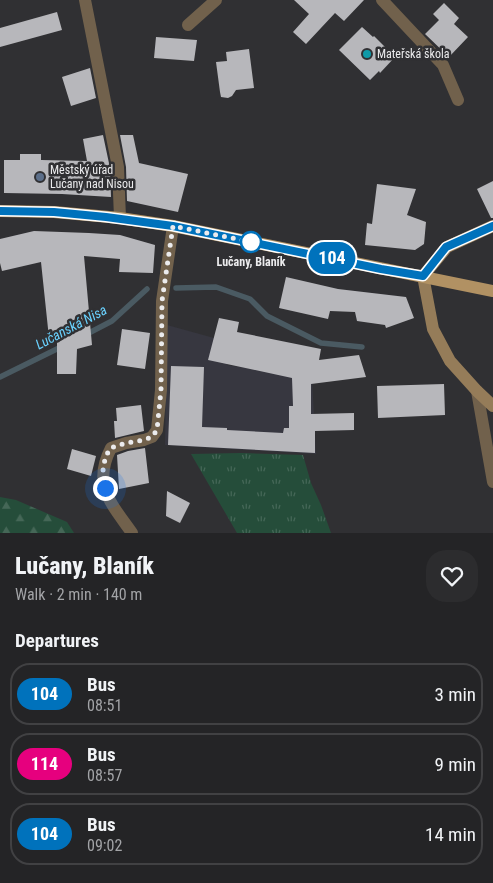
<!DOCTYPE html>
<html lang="en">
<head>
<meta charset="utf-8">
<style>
	:root { --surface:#242426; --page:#2c2c2e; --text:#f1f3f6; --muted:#a3a4a7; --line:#414143 }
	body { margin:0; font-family:"Roboto Condensed",sans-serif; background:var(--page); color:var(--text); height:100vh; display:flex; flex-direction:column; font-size:19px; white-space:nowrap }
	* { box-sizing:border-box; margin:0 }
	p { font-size:16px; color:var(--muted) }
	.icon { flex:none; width:28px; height:28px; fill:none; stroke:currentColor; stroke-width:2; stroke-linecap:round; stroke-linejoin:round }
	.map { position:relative; height:533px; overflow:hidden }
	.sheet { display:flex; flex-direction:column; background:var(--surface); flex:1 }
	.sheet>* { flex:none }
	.badge { padding:0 10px; border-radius:16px; font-size:18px; line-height:32px }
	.you { position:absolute; width:25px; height:25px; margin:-12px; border:4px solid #fff; border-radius:50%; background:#1a73e8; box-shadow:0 0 0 8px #1a73e833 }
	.map>.badge { position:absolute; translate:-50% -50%; box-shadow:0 0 0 2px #fff }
	h2 { padding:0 15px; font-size:19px; line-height:45px }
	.round { display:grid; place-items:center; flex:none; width:52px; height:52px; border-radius:20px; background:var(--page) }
	.head { display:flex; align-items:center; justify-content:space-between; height:85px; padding:0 15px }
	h1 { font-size:24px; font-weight:800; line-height:38px }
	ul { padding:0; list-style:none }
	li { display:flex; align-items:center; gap:15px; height:62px; margin:0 10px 8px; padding:0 5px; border:2px solid var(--line); border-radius:20px }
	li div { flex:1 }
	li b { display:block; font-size:19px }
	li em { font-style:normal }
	li .badge { min-width:55px; font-weight:700; text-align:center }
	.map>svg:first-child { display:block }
	.built { fill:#373740 }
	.grass { fill:url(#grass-tufts) }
	.forest { fill:url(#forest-firs) }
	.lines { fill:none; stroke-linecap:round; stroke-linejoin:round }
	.stream { stroke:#4a5a62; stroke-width:5.5 }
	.building { fill:#b7b7bb }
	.street { stroke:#71614c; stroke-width:12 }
	.secondary { stroke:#957c59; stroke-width:12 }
	.primary { stroke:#b19163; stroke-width:12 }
	.line-casing { stroke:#fff; stroke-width:11 }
	.line { stroke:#0072bc; stroke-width:8 }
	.walk { stroke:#ebebed; stroke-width:5; stroke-dasharray:0 9 }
	.culture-dot { fill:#0f9aa8; stroke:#303033; stroke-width:2 }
	.service-dot { fill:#5c6f8a; stroke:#303033; stroke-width:2 }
	.stop-dot { fill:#fff; stroke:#0072bc; stroke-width:2.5 }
	.labels { text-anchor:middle; stroke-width:5; stroke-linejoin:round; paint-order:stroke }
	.poi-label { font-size:12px; fill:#ebebed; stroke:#303033; text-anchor:start }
	.stop-label { font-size:12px; font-weight:bold; fill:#ebebed; stroke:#303033 }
	.water-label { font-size:14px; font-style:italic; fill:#6ad2ff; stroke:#303033 }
</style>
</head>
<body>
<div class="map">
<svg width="493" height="533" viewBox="0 0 493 533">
	<defs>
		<pattern id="grass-tufts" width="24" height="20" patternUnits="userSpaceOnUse" patternTransform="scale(1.25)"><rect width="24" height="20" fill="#254d3a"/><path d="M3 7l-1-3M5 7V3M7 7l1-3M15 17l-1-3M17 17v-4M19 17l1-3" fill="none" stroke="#456757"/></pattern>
		<pattern id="forest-firs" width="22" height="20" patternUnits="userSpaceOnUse" patternTransform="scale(1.25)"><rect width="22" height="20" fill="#254d3a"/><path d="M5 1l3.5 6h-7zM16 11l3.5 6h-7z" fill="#456757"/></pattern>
	</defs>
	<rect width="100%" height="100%" fill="#303033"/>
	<path class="built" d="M 167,325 L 214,338 L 230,356 L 227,365 L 312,378 L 316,454 L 165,445 Z"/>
	<path class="grass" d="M 241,453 L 303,455 L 311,483 L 321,505 L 331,533 L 237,533 L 191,454 Z"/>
	<path class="forest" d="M 0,497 L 16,500 L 67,522 L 74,533 L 0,533 Z"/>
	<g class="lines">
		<path class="stream" d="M 176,288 L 216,287 L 250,299 L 267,316 L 321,343 L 362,347
			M 85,335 L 112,321 L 147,289
			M 0,377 L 63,346"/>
	</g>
	<path class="building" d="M 294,0 L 364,0 L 344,21 L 335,13 L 306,44 L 293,32 L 309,14 Z
		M 444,3 L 459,18 L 454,24 L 468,37 L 449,57 L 425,34 L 439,20 L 433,14 Z
		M 57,12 L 62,30 L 0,47 L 0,28 Z
		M 362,27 L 373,37 L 374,36 L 395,57 L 380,73 L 379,71 L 370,80 L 339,50 Z
		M 156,37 L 197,40 L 194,61 L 154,58 Z
		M 249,49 L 254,88 L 236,90 L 232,96 L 228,98 L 221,97 L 220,92 L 216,62 L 227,61 L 226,52 Z
		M 90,68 L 96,98 L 71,106 L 62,77 Z
		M 103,135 L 110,168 L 111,197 L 62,194 L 4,193 L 4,160 L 20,160 L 20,154 L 41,154 L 41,160 L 87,161 L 83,139 Z
		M 120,135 L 133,135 L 139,163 L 188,174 L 178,212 L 127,201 L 126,167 Z
		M 493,181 L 493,218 L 491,218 L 477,189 Z
		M 377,184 L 416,189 L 407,215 L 426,222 L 424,244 L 415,250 L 365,245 L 367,223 L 372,224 Z
		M 34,231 L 89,233 L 120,235 L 155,245 L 153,273 L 119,272 L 120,259 L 84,256 L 92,345 L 77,349 L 76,374 L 57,374 L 57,337 L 49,338 L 41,262 L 2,271 L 0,263 L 0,239 Z
		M 286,277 L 338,289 L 406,297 L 414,318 L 386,328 L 385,325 L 357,321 L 355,312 L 330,311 L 328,319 L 279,308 Z
		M 219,318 L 239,322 L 237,332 L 321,349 L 319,360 L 359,355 L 366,377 L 311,384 L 311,414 L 354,413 L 354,430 L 315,431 L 315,453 L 168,445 L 171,366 L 204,367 L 202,427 L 227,428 L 227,430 L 283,433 L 284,428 L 289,428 L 289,406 L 293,406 L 292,378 L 208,360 Z
		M 122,329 L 150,333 L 145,369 L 117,365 Z
		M 444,384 L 445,415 L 378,418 L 377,386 Z
		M 141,405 L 144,431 L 115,438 L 114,421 L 117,421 L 116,408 Z
		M 145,448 L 149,483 L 119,489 L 117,455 L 128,451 Z
		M 72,449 L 96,456 L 91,476 L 67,469 Z
		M 167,491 L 190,503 L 180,523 L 166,516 Z"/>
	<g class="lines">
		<path class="street" d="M 85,0 L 118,167 L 120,218
			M 382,0 L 443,65 L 458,100
			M 188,25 L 216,0
			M 477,391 L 493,482
			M 132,533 C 111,503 92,485 111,448 L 126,443 L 144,440 L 152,437 L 157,430 L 161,390 L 162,301 L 173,226"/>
		<path class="secondary" d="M 493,226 L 447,247 L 423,276 L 433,329 L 450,361 L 477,391 L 493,406"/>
		<path class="primary" d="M 0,211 L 54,212 L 120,218 L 173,226 L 493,291"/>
	</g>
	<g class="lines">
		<defs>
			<path id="line" d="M 0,211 L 54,212 L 106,217 L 173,226 L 381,269 L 423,276 L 446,247 L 493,226"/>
		</defs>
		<use href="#line" class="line-casing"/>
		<use href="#line" class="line"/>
		<path class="walk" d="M 105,488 C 101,472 103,462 110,448 L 126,443 L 144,440 L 152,437 L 157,430 L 161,390 L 162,301 L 173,226 L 251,242"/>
	</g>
	<circle class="culture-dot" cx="367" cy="54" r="5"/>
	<circle class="service-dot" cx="40" cy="177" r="5"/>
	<circle class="stop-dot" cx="251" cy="242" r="10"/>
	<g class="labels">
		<g class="poi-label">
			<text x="377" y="58">Mateřská škola</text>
			<text x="50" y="174">Městský úřad<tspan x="50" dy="14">Lučany nad Nisou</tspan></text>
		</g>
		<g class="stop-label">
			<text x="251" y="266">Lučany, Blaník</text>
		</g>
		<g class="water-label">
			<text transform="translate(71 327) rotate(-28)" y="5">Lučanská Nisa</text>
		</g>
	</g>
</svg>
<div class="you" style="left:105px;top:488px"></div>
<b class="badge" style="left:332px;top:258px;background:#0072bc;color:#fff">104</b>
</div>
<section class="sheet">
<div class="head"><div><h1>Lučany, Blaník</h1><p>Walk · 2 min · 140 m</p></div><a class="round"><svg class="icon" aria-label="heart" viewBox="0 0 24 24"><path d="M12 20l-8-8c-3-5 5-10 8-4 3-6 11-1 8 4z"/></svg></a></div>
<h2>Departures</h2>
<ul>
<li><span class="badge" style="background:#0072bc;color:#fff">104</span><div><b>Bus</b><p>08:51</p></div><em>3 min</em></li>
<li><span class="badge" style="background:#e6007e;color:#fff">114</span><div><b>Bus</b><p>08:57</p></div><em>9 min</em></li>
<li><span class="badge" style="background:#0072bc;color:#fff">104</span><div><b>Bus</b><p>09:02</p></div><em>14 min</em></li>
</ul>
</section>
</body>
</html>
